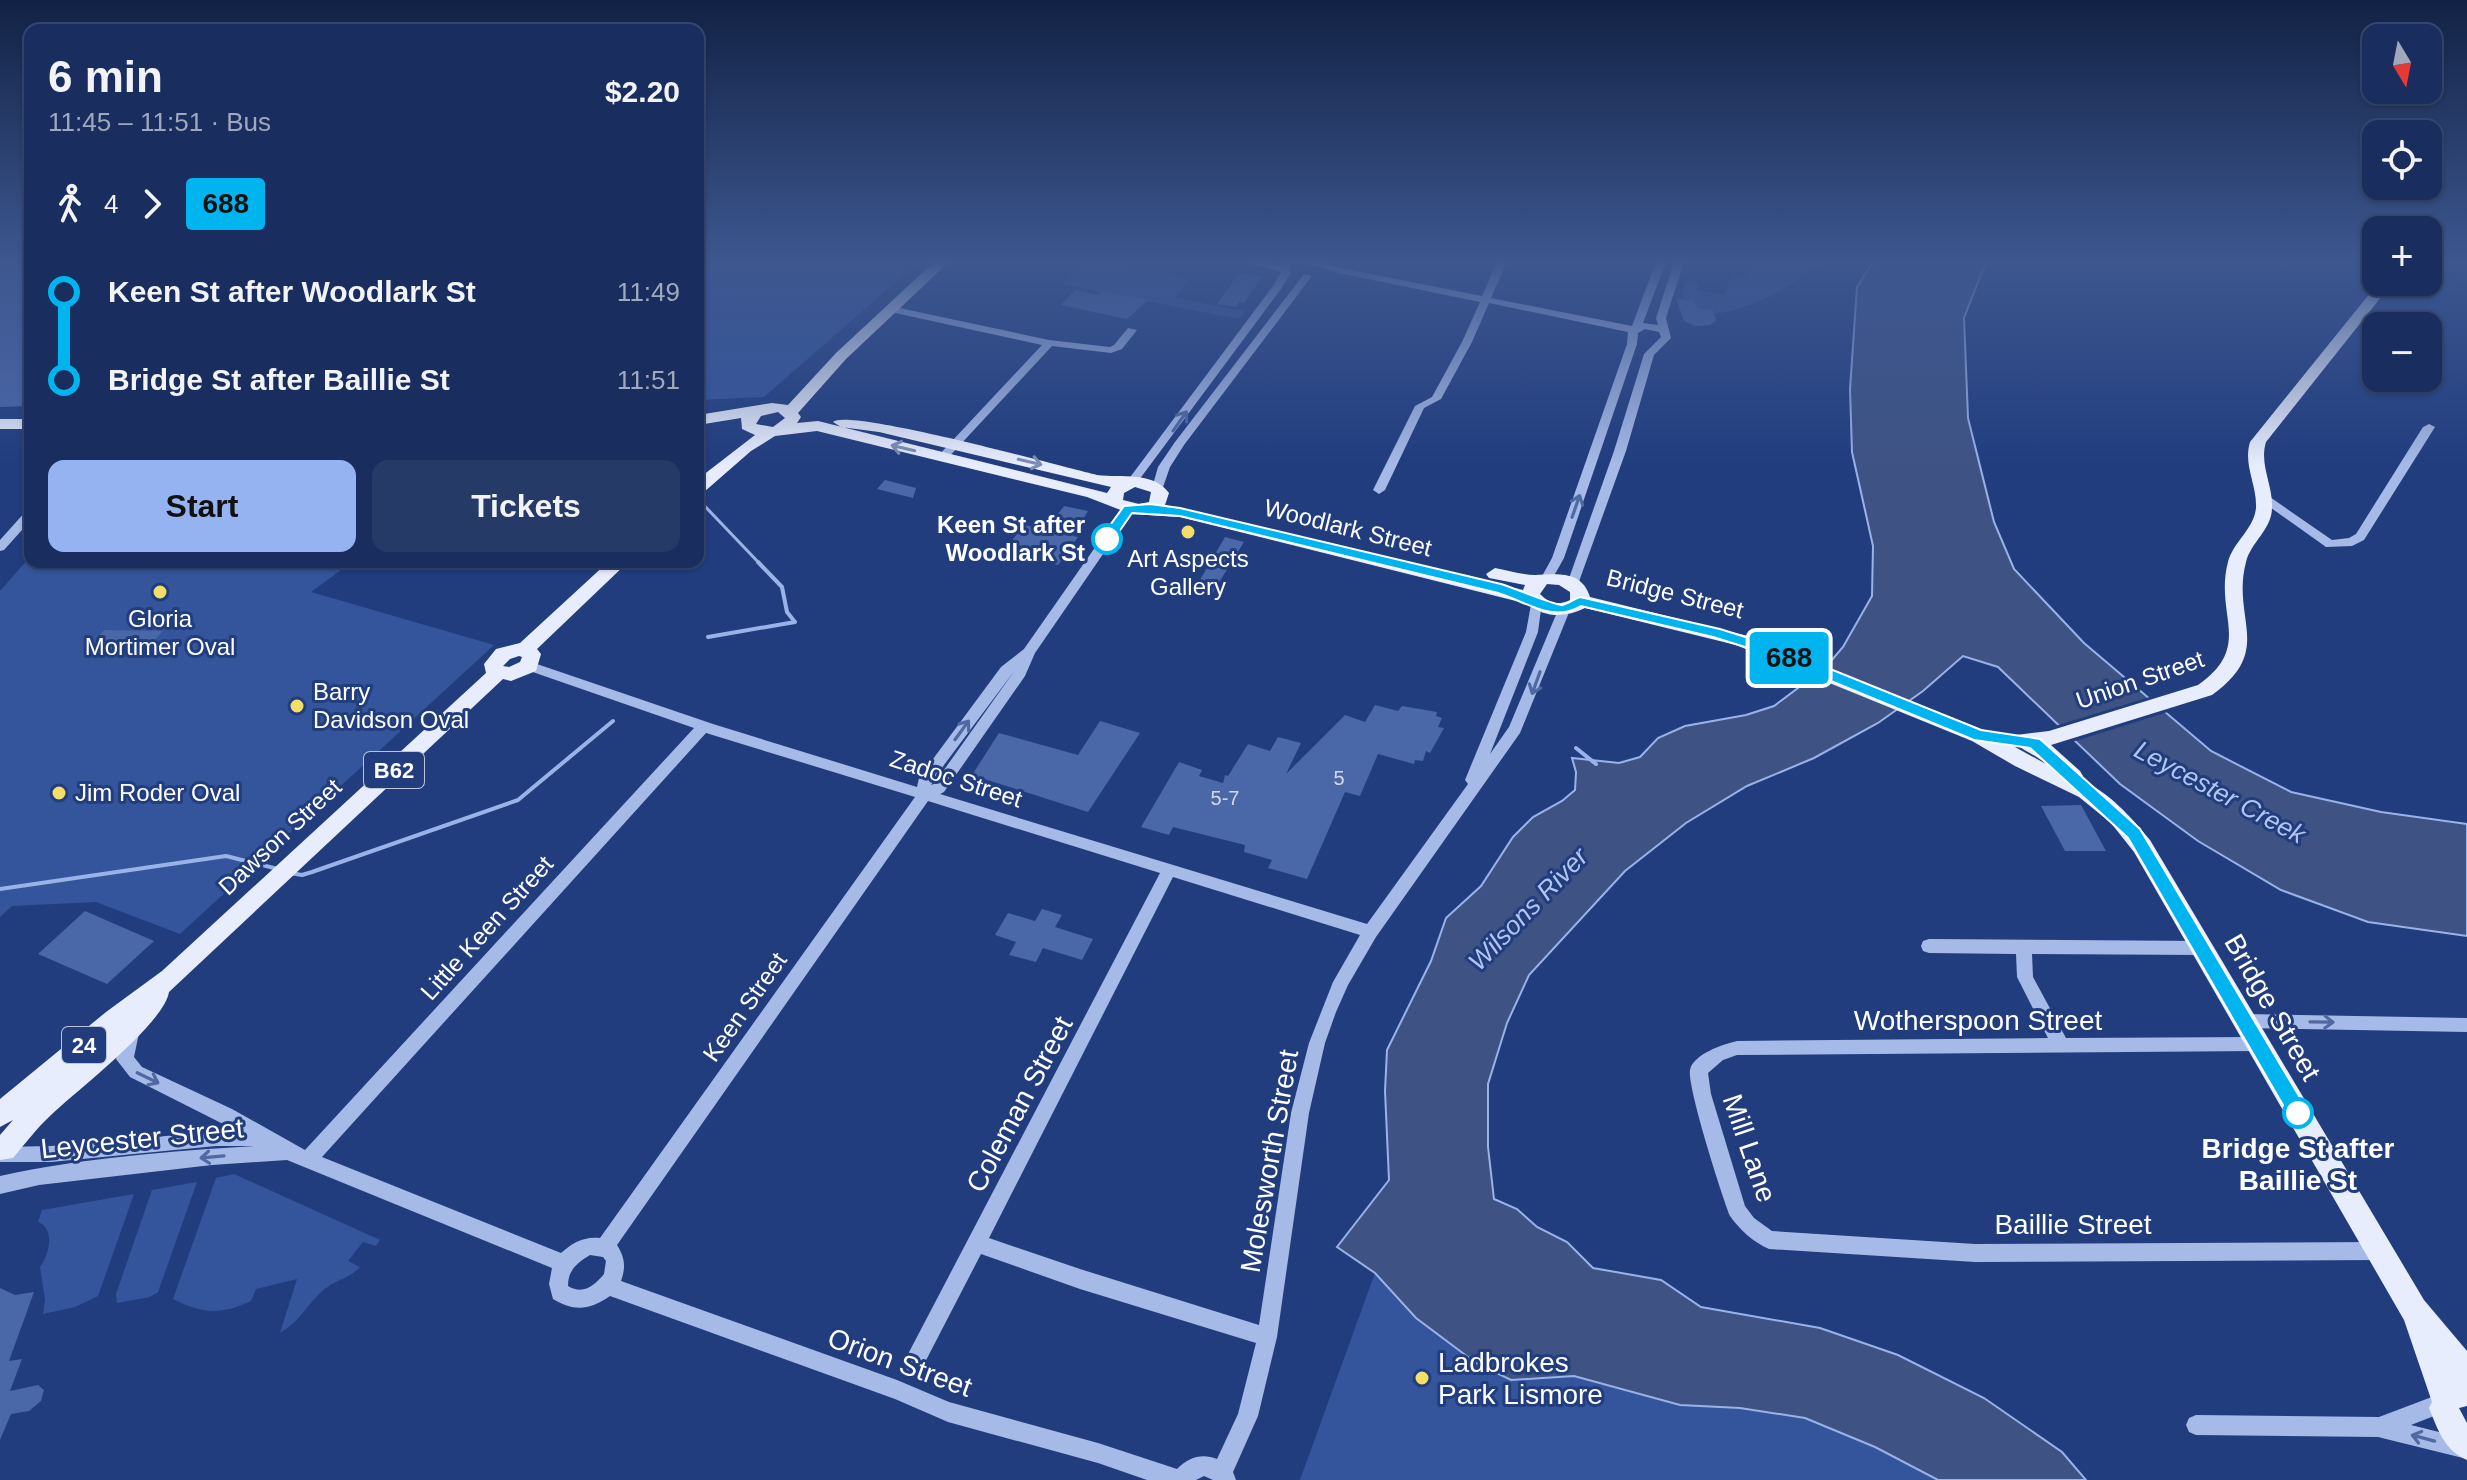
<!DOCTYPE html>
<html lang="en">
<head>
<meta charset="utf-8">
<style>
	:root { --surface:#192e5e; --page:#263a67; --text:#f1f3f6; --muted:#9fa8bc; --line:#374a73; --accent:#95b2f1 }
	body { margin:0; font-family:Arial,sans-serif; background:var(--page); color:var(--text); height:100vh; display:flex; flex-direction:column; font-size:30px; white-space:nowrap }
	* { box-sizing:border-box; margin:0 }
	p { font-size:26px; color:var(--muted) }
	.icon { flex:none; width:44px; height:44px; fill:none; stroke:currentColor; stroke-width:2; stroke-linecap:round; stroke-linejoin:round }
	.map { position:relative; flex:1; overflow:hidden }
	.sheet { position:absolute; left:24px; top:24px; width:680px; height:544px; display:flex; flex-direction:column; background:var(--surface); border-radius:16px; box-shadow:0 2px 6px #0004,0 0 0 2px var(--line) }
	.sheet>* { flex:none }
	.badge { padding:0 16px; border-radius:6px; font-size:28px; line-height:52px }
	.needle { width:52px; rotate:170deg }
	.controls { position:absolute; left:2362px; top:24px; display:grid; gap:16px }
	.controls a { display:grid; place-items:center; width:80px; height:80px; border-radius:16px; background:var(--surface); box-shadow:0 2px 6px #0004,0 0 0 2px var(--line); font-size:40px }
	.map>.badge { position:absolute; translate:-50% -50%; box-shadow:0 0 0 4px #fff }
	.legs { display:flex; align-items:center; gap:12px; height:88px; padding:0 24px; font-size:26px }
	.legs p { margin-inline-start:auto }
	.overview { display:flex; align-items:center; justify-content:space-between; height:136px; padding:0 24px }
	h1 { font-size:44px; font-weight:700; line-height:60px }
	.action { display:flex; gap:16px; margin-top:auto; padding:16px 24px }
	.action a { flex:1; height:92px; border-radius:16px; background:var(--accent); color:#111; font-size:32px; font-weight:700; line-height:92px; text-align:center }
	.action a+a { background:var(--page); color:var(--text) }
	ul { padding:0 24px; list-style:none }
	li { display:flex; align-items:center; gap:28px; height:88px; font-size:30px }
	li i { display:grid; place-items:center; width:12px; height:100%; margin:0 10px; background:currentColor }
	li i::after { content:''; width:20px; height:20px; margin:-10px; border:6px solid; border-radius:50%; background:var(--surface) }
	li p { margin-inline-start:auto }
	li:first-child i { background:linear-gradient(#0000 50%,currentColor 0) }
	li:last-child i { background:linear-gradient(currentColor 50%,#0000 0) }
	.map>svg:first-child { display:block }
	.green { fill:#34559c }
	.water { fill:#3e5384; stroke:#99b3e8; stroke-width:2 }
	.pier { fill:#213d7e }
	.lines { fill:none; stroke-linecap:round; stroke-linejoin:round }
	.stream-far1 { stroke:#99b3e8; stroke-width:3 }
	.stream { stroke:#99b3e8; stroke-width:4 }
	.building { fill:#4a67a8 }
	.minor { fill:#a6bae7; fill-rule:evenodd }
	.major { fill:#e7edfd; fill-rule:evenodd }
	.oneway { stroke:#5069a3 }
	.oneway2 { stroke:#7a8cb7 }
	.line-1 { fill:#00b5ef; stroke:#fff; stroke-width:2 }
	.poi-dot { fill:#f3de67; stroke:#213d7e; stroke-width:3 }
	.stop-1-dot { fill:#fff; stroke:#00b5ef; stroke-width:4 }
	.labels { text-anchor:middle; stroke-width:6; stroke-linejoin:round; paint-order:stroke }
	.number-label { font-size:20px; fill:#d2d9e9 }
	.shield { fill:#213d7e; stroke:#bcc5d8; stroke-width:2 }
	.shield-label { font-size:22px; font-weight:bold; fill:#fff }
	.stop-label { font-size:24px; font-weight:bold; fill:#fff; stroke:#213d7e; text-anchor:end }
	.street-label { font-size:24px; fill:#fff; stroke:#213d7e }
	.poi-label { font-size:24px; fill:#fff; stroke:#213d7e }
	.water-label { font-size:26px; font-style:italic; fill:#b1c5ef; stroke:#213d7e }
	.near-street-label { font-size:28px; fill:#fff; stroke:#213d7e }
	.near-stop-label { font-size:28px; font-weight:bold; fill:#fff; stroke:#213d7e }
	.near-poi-label { font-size:28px; fill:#fff; stroke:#213d7e; text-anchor:start }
</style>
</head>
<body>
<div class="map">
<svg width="2467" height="1480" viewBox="0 0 2467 1480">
	<rect width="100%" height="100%" fill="#213d7e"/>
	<path class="green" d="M 698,259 L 922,259 L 764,397 L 698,400 Z
		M 1087,259 L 1190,278 L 1175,298 L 1245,311 L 1239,319 L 1062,284 Z
		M 1754,259 L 1827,259 C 1793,284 1757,309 1714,314 L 1708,309 L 1697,308 L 1681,295 L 1686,281 L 1698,284 L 1697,290 L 1724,295 L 1732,275 L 1748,278 Z
		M 30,557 L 30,562 L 352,562 L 311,592 L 494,645 L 180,934 L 96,902 L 12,906 L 0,917 L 0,591 Z
		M 234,1174 L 380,1240 L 376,1246 L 363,1242 L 348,1261 L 360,1267 C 352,1276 343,1278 332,1284 C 311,1296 302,1321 280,1333 L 297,1279 L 256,1289 L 251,1301 C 221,1315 203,1314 173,1299 L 216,1178 Z
		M 197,1182 L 158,1292 L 150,1297 L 117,1303 L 116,1294 L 152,1190 Z
		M 134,1194 L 98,1296 L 75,1307 L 43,1314 L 45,1299 L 40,1267 C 49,1255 56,1229 38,1222 L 42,1210 Z
		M 1375,1273 L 1416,1318 L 1476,1363 L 1511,1380 L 1574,1376 L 1679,1405 L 1740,1408 L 1805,1418 L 1875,1447 L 1938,1480 L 1300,1480 Z"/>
	<path class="water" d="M 1875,259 L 1987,259 L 1964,318 L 1968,418 L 1994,522 L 2014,569 L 2084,643 L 2211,751 L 2291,792 L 2381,812 L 2467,824 L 2467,936 L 2368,922 L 2281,890 L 2198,841 L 2120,784 L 1998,667 L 1963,656 L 1923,691 L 1878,723 L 1814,758 L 1747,786 L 1686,823 L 1625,871 L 1529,975 L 1507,1023 L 1488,1084 L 1488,1147 L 1494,1199 L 1517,1209 L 1537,1227 L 1567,1242 L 1593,1268 L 1661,1280 L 1701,1307 L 1820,1328 L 1898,1355 L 1984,1398 L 2062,1452 L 2086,1480 L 1938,1480 L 1875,1447 L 1805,1418 L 1740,1408 L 1680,1405 L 1574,1376 L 1511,1380 L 1476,1363 L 1416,1318 L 1375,1273 L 1337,1247 L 1389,1180 L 1385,1091 L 1387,1050 L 1431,961 L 1446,918 L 1481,886 L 1513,837 L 1533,817 L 1562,801 L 1575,790 L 1576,772 L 1572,758 L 1619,763 L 1640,757 L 1658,738 L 1685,726 L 1746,715 L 1774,706 L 1826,667 L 1843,647 L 1872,596 L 1873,546 L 1852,452 L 1850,389 L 1857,287 Z"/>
	<path class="pier" d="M 2153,696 L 2171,711 L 2072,742 L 2055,726 Z"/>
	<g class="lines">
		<path class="stream-far1" d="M 698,499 L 760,564"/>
		<path class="stream" d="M 708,637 L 795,622 L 787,612 L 782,587 L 758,562
			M 1576,748 L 1596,764
			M 290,873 L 302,875 L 312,872 L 518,800 L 613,721
			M 0,889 L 226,856 L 278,869"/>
	</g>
	<path class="building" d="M 0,259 L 30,259 L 30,406 L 0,407 Z
		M 1239,273 L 1262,277 L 1244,303 L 1239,302 L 1236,307 L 1217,304 Z
		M 1075,290 L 1098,295 L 1102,291 L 1148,300 L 1127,319 L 1061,305 Z
		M 1676,298 L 1694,301 L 1697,308 L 1713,310 L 1716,320 L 1710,325 L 1695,326 L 1684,321 Z
		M 885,480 L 916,488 L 913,498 L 877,489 Z
		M 1064,506 L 1088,511 L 1073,536 L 1078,537 L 1058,565 L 1034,559 L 1040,551 L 1010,543 L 1024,525 L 1046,530 Z
		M 1225,537 L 1244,542 L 1212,594 L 1194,590 Z
		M 104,630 L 163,631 L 145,650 L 89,649 Z
		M 1375,705 L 1398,711 L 1402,706 L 1437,712 L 1436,716 L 1442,718 L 1438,727 L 1444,728 L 1430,753 L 1426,751 L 1423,761 L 1415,760 L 1414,764 L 1378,754 L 1360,796 L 1345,792 L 1307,879 L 1268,868 L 1272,860 L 1244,852 L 1245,845 L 1173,827 L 1169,835 L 1141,827 L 1179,762 L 1202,770 L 1199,776 L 1223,783 L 1225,775 L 1228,776 L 1248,744 L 1270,751 L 1278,737 L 1301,743 L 1286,774 L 1345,715 L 1365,722 Z
		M 1100,721 L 1140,733 L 1088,812 L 972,775 L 999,733 L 1078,755 Z
		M 2081,805 L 2106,851 L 2065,851 L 2041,806 Z
		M 1042,909 L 1062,915 L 1055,927 L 1093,939 L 1082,960 L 1043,948 L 1036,962 L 1009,955 L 1016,942 L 995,935 L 1008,913 L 1035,921 Z
		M 85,911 L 154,941 L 107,984 L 38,954 Z
		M 0,1288 L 15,1295 L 34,1292 L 9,1361 L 22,1359 L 10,1391 L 38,1385 L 44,1390 L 41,1401 L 29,1411 L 11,1414 L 0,1440 Z"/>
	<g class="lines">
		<path class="minor" d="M 1235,259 L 1251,259 L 1281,266 L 1285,260 L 1288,259 L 1313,259 L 1341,268 L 1482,296 L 1498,259 L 1508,259 L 1491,298 L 1632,326 L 1657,259 L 1667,259 L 1643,323 L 1658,325 L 1656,318 L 1675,259 L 1685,259 L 1666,318 L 1671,338 L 1654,355 L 1626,451 L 1577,587 L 1569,587 L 1567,584 L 1614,451 L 1644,354 L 1661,337 L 1659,332 L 1645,329 L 1638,333 L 1637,344 L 1564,558 L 1551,581 L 1547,582 L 1541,578 L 1552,558 L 1627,344 L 1628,332 L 1489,303 L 1472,342 L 1441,399 L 1424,408 L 1385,490 L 1379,494 L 1373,490 L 1415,406 L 1432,397 L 1462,342 L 1480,302 L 1339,273 L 1306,263 L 1292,264 L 1289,270 L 1291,272 L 1281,289 L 1136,484 L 1128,484 L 1128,480 L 1273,286 L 1281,272 Z
			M 1304,274 L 1312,276 L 1184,445 L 1170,467 L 1162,490 L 1154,490 L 1152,488 L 1158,467 L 1175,442 Z
			M 890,306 L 1049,340 L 1110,347 L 1114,345 L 1128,328 L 1137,330 L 1122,349 L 1111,353 L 1052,346 L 946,460 L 942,461 L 936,458 L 938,456 L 1042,345 L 886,311 L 885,309 Z
			M 2429,424 L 2435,427 L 2364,540 L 2352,546 L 2326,547 L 2257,498 L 2259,495 L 2267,495 L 2332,540 L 2349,538 L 2356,534 L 2423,427 Z
			M 1128,505 L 1134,509 L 1035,653 L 1025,676 L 944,792 L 940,794 L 1367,924 L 1468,784 L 1465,780 L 1526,632 L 1532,599 L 1536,598 L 1542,602 L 1538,632 L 1490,754 L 1509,727 L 1558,610 L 1564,606 L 1570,610 L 1520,733 L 1376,937 L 1348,985 L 1336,1012 L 1325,1043 L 1309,1113 L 1277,1337 L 1258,1416 L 1233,1472 L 1236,1480 L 1213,1480 L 1204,1476 L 1196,1480 L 1147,1480 L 1098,1463 L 948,1422 L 895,1399 L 610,1296 C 590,1310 574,1312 553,1299 L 549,1284 L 552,1268 L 287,1160 L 212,1165 L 39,1185 L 0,1194 L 0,1176 C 80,1158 173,1151 255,1146 L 216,1146 L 51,1162 L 0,1162 L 0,1148 L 4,1147 L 51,1146 L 235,1130 L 130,1077 L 116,1059 L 125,1028 L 131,1026 L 137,1028 L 139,1033 L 134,1057 L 142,1067 L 232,1109 L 305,1150 L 694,728 L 524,669 L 522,666 L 524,663 L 534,663 L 713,724 L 917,787 L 919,778 L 1001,667 L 1024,649 L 1124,506 ZM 1015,670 L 934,784 L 931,785 L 944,765 ZM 706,733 L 915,797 L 600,1238 C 584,1236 572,1243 561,1253 L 322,1157 ZM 928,801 L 1160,873 L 907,1356 L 904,1363 L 907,1370 L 914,1373 L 921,1370 L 981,1254 L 1080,1289 L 1256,1343 L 1238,1414 L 1217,1459 C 1202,1453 1189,1457 1177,1469 L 1098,1443 L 949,1402 L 897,1380 L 621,1281 C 626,1267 625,1258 617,1245 ZM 1173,877 L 1360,935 L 1333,982 L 1309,1043 L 1291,1113 L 1259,1325 L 1080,1269 L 989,1238 ZM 590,1255 L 603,1257 L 606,1261 L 604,1274 C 594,1286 583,1295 568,1286 C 568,1270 577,1263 590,1255 Z
			M 30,510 L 30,521 L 4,550 L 0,551 L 0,540 L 26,511 Z
			M 1929,939 L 2201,941 L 2207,943 L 2209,948 L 2207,953 L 2201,955 L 2032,954 L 2033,977 L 2066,1038 L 2258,1037 L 2264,1039 L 2266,1044 L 2264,1049 L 2258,1051 L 1737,1055 L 1723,1060 L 1708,1073 L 1711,1094 L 1745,1206 L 1754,1218 L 1772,1231 L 1975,1244 L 2378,1242 L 2385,1244 L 2387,1251 L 2385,1258 L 2378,1260 L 1975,1262 L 1769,1249 C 1753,1242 1740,1230 1730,1216 C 1722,1196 1687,1087 1690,1070 C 1693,1054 1724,1044 1737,1041 L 2048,1038 L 2017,977 L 2016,954 L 1929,953 L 1923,951 L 1921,946 L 1923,941 Z
			M 2244,1014 L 2467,1018 L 2467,1032 L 2244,1028 L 2238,1026 L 2236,1021 L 2238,1016 Z
			M 2445,1392 L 2452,1395 L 2455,1402 L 2452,1409 L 2411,1425 L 2467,1439 L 2467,1459 L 2378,1437 L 2196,1435 L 2189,1432 L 2186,1425 L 2189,1418 L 2196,1415 L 2379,1417 Z"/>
		<path class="major" d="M 937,259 L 952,259 L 846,359 L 798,413 L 801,417 L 797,423 L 818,421 L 1107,493 L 1111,487 L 879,432 L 841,427 L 833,422 C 849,408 1063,467 1097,475 C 1122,478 1153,471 1169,493 L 1165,505 L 1523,590 L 1525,585 L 1489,578 L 1486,574 L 1495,568 C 1507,570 1522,575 1535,575 C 1557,574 1582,570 1590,597 L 1748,636 L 1986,731 L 2046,764 C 2037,755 2018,749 2013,740 L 2016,735 L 2049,731 L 2198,685 C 2254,646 2214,615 2228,562 C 2233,542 2254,529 2256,508 C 2257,484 2243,466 2250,442 L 2379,282 L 2393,282 L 2266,442 C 2259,465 2273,484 2272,508 C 2272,529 2251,542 2246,562 C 2231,619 2275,650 2212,695 L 2051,745 L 2080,771 L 2083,776 L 2081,780 C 2110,793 2130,816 2150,840 L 2424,1300 L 2467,1351 L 2467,1406 L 2459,1408 L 2467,1423 L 2467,1460 C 2444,1450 2438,1430 2429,1408 L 2432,1402 L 2404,1320 L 2134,852 L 2111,823 L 2079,797 L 2015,766 L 1972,741 L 1736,645 L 1585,608 C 1565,618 1545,618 1528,604 L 1180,517 L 1131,514 L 1087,497 L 817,431 L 775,436 L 751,451 L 704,492 L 698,493 L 698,479 L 755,435 L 742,429 L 741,418 L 698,425 L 698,415 L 772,403 L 788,405 L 836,353 ZM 778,412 L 785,418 L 773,427 L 756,424 L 761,416 ZM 1135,487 L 1151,492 L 1149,502 L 1139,504 L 1123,500 L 1124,493 ZM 1547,584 L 1559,585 L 1570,592 L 1570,600 C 1558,606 1549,603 1540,594 Z
			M 0,419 L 30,419 L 30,429 L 0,429 Z
			M 608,562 L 628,562 L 537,649 L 541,654 L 536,671 L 511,681 L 503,679 L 169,992 C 164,1024 76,1091 50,1116 C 36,1129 25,1144 13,1158 L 0,1160 L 0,1135 L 13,1120 L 0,1127 L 0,1099 L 106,1012 L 162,971 L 486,673 L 484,664 L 496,649 L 520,643 ZM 519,656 L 522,657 L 520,662 L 509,667 L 503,666 L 510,659 Z"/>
	</g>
	<defs><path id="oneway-shaft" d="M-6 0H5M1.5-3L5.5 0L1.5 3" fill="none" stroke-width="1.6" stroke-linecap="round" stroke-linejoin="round" transform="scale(2)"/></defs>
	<g class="oneway">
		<use href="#oneway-shaft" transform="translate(1180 421) rotate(-55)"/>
		<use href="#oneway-shaft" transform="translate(1576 506) rotate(-71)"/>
		<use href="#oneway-shaft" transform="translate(1536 683) rotate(110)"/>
		<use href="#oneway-shaft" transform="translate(962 730) rotate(-54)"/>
		<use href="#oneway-shaft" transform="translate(2322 1022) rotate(1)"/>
		<use href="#oneway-shaft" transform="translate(148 1078) rotate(26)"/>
		<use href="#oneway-shaft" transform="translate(212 1157) rotate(175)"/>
		<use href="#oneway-shaft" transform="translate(2423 1438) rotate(-165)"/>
	</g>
	<g class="oneway2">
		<use href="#oneway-shaft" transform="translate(903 448) rotate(-167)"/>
		<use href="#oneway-shaft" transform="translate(1030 462) rotate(13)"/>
	</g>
	<linearGradient id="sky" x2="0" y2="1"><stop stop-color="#122245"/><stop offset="0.56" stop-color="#3d578f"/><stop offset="1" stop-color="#3d578f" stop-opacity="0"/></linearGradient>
	<rect width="2467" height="466" fill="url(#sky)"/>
	<path class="line-1" d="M 1150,504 L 1180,508 L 1501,584 C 1511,587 1557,606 1562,605 C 1568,604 1574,599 1580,597 L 1720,629 L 1771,645 L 1981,730 L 2040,739 L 2140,829 L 2305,1106 L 2308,1113 L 2305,1119 L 2298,1122 L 2291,1119 L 2128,838 L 2030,748 L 1974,740 L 1761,652 L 1713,637 L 1581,606 C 1552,623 1527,602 1498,593 L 1180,516 L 1132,513 L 1112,542 L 1102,542 L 1100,539 L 1124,506 Z"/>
	<g class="poi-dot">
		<circle cx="1188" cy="532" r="8"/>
		<circle cx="160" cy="592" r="8"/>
		<circle cx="297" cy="706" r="8"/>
		<circle cx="59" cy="793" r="8"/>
		<circle cx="1422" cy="1378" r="8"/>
	</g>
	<g class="stop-1-dot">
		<circle cx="1107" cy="539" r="14"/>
		<circle cx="2298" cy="1113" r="14"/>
	</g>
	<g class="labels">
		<g class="number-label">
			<text x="1339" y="785">5</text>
			<text x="1225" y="805">5-7</text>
		</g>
		<g class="shield">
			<rect x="364" y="752" width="60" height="36" rx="6"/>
			<rect x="62" y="1027" width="44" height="36" rx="6"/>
		</g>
		<g class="shield-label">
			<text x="394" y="778">B62</text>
			<text x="84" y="1053">24</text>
		</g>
		<g class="stop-label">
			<text x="1085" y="533">Keen St after<tspan x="1085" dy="28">Woodlark St</tspan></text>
		</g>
		<g class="street-label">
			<text transform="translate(1348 528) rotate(14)" y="8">Woodlark Street</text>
			<text transform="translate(1675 594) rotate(14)" y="8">Bridge Street</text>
			<text transform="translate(2140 680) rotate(-19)" y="8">Union Street</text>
			<text transform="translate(956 779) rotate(18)" y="8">Zadoc Street</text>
			<text transform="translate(280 837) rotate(-43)" y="8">Dawson Street</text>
			<text transform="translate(487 928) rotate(-48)" y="8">Little Keen Street</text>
			<text transform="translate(745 1007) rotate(-55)" y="8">Keen Street</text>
		</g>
		<g class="poi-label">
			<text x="1188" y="567">Art Aspects<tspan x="1188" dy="28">Gallery</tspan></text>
			<text x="160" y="627">Gloria<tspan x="160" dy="28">Mortimer Oval</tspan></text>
			<text x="313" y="700" text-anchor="start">Barry<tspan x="313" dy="28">Davidson Oval</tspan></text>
			<text x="75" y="801" text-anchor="start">Jim Roder Oval</text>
		</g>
		<g class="water-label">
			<text transform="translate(2220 792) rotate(28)" y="9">Leycester Creek</text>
			<text transform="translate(1528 909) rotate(-46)" y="9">Wilsons River</text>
		</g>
		<g class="near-street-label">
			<text transform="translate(2273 1007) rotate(60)" y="10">Bridge Street</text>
			<text x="1978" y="1030">Wotherspoon Street</text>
			<text transform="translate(1019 1104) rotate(-62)" y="10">Coleman Street</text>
			<text transform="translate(142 1138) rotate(-6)" y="10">Leycester Street</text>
			<text transform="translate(1750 1148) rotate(71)" y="10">Mill Lane</text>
			<text transform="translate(1269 1161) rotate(-80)" y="10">Molesworth Street</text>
			<text x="2073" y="1234">Baillie Street</text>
			<text transform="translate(900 1362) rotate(20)" y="10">Orion Street</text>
		</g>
		<g class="near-stop-label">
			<text x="2298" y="1158">Bridge St after<tspan x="2298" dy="32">Baillie St</tspan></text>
		</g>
		<g class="near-poi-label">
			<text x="1438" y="1372">Ladbrokes<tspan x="1438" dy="32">Park Lismore</tspan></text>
		</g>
	</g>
</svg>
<div class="controls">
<a><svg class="needle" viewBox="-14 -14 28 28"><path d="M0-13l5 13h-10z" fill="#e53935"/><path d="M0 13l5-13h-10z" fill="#9fa8bc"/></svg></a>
<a><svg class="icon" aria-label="locate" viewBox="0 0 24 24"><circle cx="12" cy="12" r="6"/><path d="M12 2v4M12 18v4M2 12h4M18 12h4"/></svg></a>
<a>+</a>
<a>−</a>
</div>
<b class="badge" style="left:1789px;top:658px;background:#00b5ef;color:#111">688</b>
<section class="sheet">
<div class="overview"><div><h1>6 min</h1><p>11:45 – 11:51 · Bus</p></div><b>$2.20</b></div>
<div class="legs"><svg class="icon" aria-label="walk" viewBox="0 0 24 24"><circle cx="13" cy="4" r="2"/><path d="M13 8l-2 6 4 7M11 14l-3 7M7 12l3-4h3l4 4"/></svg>4<svg class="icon" aria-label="forward" viewBox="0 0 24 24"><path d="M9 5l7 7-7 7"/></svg><b class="badge" style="background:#00b5ef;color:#111">688</b></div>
<ul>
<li><i style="color:#00b5ef"></i><b>Keen St after Woodlark St</b><p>11:49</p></li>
<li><i style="color:#00b5ef"></i><b>Bridge St after Baillie St</b><p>11:51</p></li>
</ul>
<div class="action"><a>Start</a><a>Tickets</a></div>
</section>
</div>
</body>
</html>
